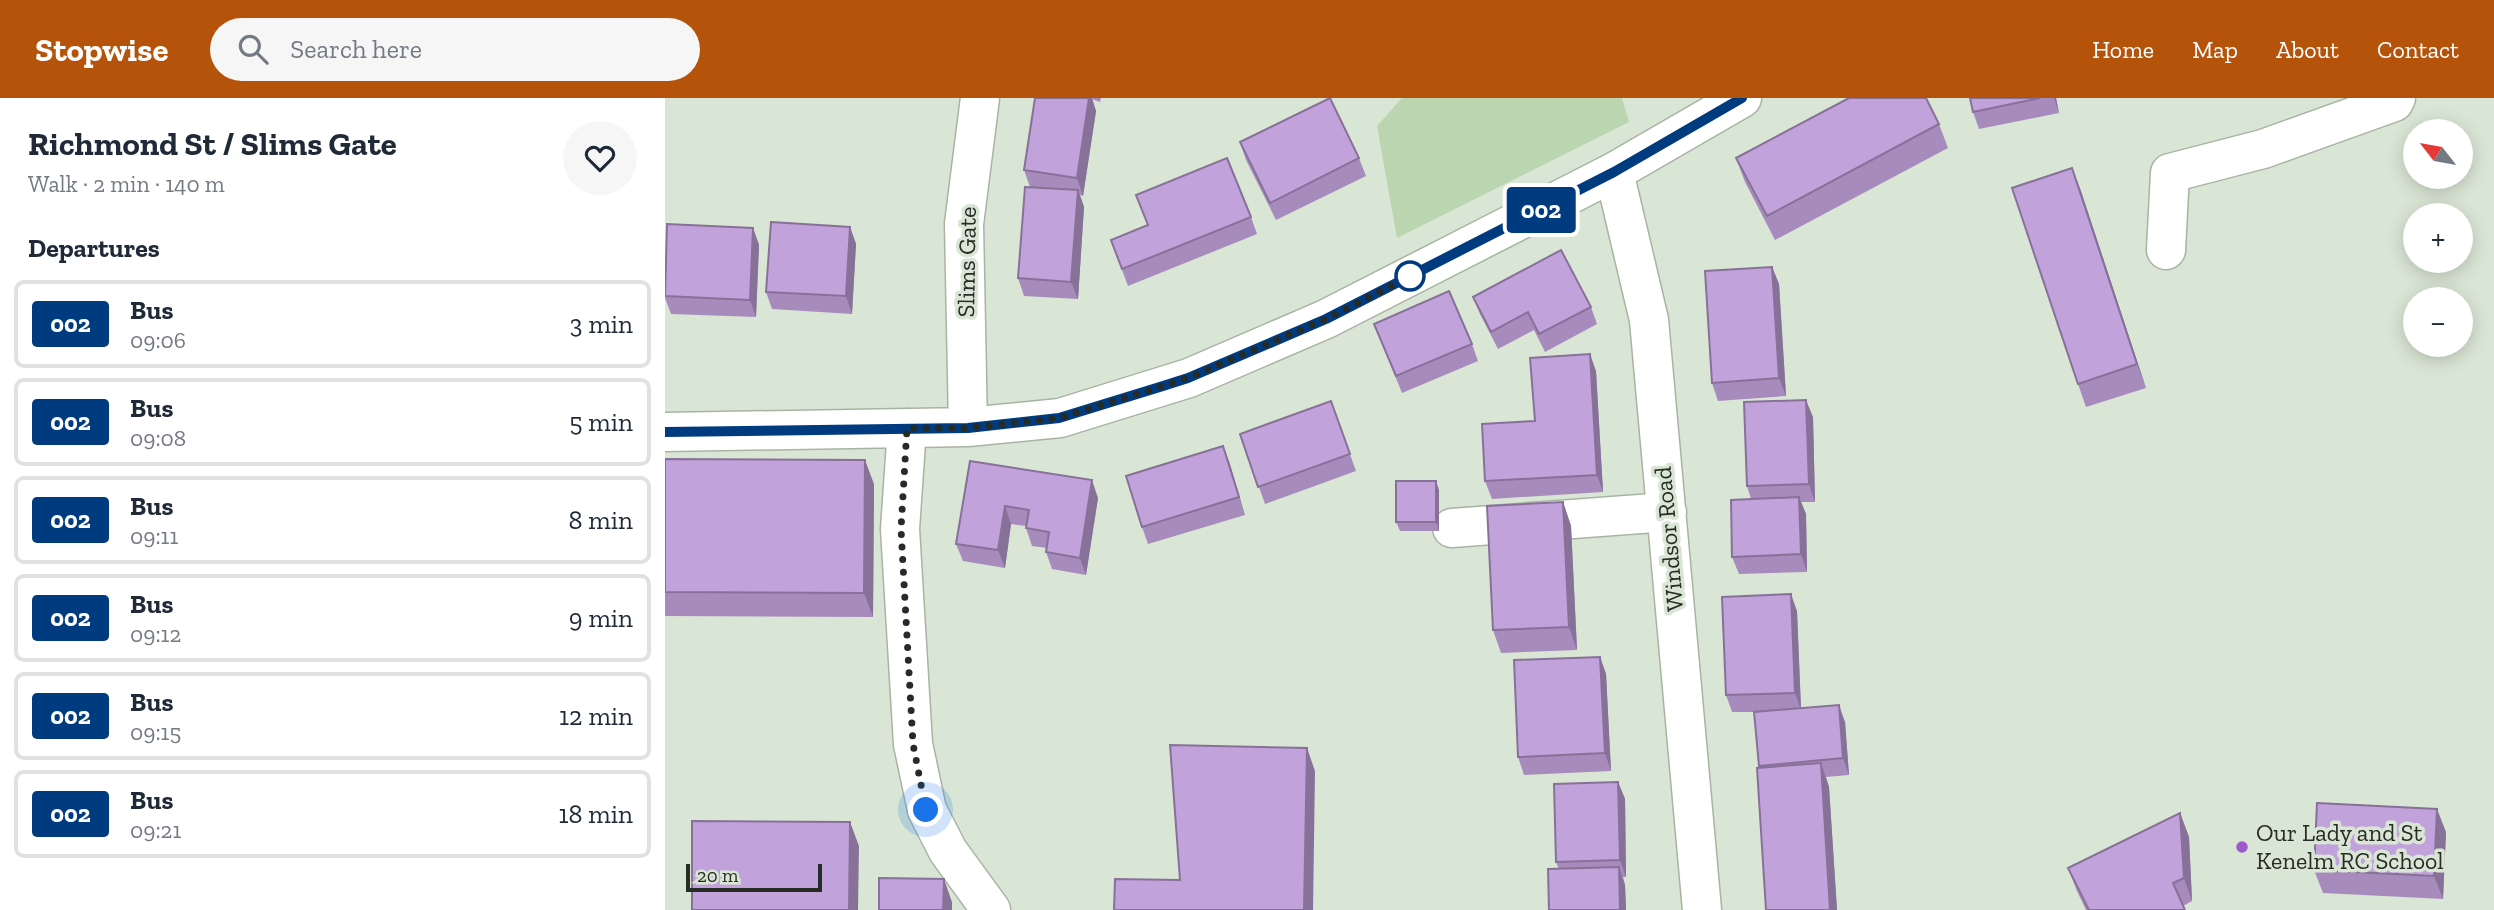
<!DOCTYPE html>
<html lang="en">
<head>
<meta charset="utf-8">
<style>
	:root { --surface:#fff; --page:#f6f6f7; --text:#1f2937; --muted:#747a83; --line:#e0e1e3; --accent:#b45309 }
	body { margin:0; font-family:"Zilla Slab",serif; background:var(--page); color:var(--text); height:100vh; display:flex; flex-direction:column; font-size:26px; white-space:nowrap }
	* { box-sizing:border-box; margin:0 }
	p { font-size:23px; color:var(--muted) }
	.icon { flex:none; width:38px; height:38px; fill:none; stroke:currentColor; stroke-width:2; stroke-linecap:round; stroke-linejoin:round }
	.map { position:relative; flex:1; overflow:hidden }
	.details { display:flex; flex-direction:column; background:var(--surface); width:665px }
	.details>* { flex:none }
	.badge { padding:0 14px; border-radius:5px; font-size:24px; line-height:46px }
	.needle { width:46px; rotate:301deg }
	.tools { position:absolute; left:1738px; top:21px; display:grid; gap:14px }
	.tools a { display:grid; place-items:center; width:70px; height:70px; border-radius:50%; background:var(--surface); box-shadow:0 4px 18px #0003; font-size:35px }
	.scale { position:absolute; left:21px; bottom:18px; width:136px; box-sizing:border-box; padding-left:7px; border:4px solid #262b25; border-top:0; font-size:19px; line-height:24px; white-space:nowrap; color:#262b25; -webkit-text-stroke:5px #dae6d5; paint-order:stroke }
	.you { position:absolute; width:35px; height:35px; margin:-18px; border:5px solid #fff; border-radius:50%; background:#1a73e8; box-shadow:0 0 0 10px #1a73e833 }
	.map>.badge { position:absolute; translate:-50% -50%; box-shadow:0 0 0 4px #fff }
	h2 { padding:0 28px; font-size:26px; line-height:63px }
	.round { display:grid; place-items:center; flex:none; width:74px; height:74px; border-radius:37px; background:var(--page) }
	.head { display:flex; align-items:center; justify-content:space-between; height:119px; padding:0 28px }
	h1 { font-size:33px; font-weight:700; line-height:52px }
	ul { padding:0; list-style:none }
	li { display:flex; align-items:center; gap:21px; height:88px; margin:0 14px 10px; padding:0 14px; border:4px solid var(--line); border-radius:10px }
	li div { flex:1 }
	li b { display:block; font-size:26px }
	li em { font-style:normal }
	li .badge { min-width:77px; font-weight:700; text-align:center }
	header { display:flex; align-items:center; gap:42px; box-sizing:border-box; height:98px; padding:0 35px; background:var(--accent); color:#fff }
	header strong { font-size:33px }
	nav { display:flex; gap:38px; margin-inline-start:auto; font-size:24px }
	.search { width:490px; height:63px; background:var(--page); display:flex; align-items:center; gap:18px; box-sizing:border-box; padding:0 24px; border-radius:38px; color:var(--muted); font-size:26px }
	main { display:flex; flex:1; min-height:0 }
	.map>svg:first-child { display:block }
	.green { fill:#bbd5b0 }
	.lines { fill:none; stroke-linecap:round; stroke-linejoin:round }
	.minor-casing { stroke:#a8b4a3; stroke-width:41 }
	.minor { stroke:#fff; stroke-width:38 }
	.wall { fill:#a78bbc }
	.shaded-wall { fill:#887199 }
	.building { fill:#c2a2db; stroke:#887199; stroke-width:2 }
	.line-casing { stroke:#fff; stroke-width:16 }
	.line { stroke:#003b80; stroke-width:10 }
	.walk { stroke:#262b25; stroke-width:7; stroke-dasharray:0 12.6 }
	.stop-dot { fill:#fff; stroke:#003b80; stroke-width:3.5 }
	.poi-dot { fill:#9f58cd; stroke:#dae6d5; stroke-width:2.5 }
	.labels { text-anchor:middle; stroke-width:7; stroke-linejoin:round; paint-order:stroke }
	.street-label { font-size:24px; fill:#262b25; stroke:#dae6d5 }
	.poi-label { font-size:24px; fill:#262b25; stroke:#dae6d5; text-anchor:start }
</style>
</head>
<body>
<header>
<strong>Stopwise</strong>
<div class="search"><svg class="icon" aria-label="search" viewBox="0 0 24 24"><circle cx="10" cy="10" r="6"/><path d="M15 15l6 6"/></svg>Search here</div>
<nav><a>Home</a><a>Map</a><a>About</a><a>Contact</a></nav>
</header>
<main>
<section class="details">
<div class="head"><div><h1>Richmond St / Slims Gate</h1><p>Walk · 2 min · 140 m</p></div><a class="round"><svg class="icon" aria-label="heart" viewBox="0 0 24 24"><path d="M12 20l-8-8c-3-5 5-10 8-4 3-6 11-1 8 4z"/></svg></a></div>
<h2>Departures</h2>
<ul>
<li><span class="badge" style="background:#003b80;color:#fff">002</span><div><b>Bus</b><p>09:06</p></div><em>3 min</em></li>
<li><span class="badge" style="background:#003b80;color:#fff">002</span><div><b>Bus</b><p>09:08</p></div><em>5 min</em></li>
<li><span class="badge" style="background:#003b80;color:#fff">002</span><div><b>Bus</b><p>09:11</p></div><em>8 min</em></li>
<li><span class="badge" style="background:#003b80;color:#fff">002</span><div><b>Bus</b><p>09:12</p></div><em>9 min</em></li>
<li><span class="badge" style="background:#003b80;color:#fff">002</span><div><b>Bus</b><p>09:15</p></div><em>12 min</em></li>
<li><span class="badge" style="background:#003b80;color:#fff">002</span><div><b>Bus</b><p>09:21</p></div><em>18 min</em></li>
</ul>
</section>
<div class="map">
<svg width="1829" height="812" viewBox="0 0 1829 812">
	<rect width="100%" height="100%" fill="#dae6d5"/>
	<path class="green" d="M 737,0 L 957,0 L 964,24 L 732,140 L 712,28 Z"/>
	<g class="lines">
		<defs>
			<path id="minor" d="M 949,74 L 984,222 L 1037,812
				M 1501,152 L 1505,75 L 1598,51 L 1729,4 L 1731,0
				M 303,329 L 299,126 L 315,0
				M 242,330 L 235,431 L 248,646 L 262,712 L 283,753 L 326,812
				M 0,334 L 303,329 L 395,320 L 524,280 L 661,221 L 949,74 L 1077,0
				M 787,430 L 1002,414"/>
		</defs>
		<use href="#minor" class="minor-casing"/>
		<use href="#minor" class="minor"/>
	</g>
	<path class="wall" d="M 370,0 L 436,0 L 435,4 L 427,1 L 431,13 L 418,98 L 415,97 L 419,109 L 413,201 L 359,198 L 353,180 L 365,89 L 359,72 Z
		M 1305,0 L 1391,0 L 1394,15 L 1314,31 L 1308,14 Z
		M 1274,26 L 1283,50 L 1110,142 L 1080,84 L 1071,60 Z
		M 575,44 L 694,60 L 701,78 L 611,122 L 581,62 Z
		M 1407,70 L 1481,290 L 1421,309 L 1413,286 Z
		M 586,119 L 592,136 L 463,188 L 446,142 L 483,127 Z
		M 185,129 L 191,146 L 187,216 L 107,211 L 101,194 Z
		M 88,130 L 94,147 L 91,219 L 6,216 L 0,200 L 0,180 Z
		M 1107,169 L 1114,186 L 1121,298 L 1053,303 L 1047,285 Z
		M 808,199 L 926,209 L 932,226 L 880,254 L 869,232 L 833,251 L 815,216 Z
		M 709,226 L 807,246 L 813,263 L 737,295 Z
		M 931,273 L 938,394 L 827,401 L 820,383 L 870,323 Z
		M 666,303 L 691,373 L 600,406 L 575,336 Z
		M 1148,319 L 1150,404 L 1136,404 L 1141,416 L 1142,474 L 1074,476 L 1067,459 L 1086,401 L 1082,388 Z
		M 558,348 L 580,417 L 483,446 L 477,429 Z
		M 0,361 L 209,386 L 208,519 L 0,518 Z
		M 305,363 L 433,400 L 421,477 L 387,471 L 381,454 L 382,450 L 367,448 L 361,430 L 361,428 L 346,426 L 340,470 L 298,463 L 291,446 Z
		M 774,392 L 774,433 L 735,433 L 731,424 Z
		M 898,404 L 906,428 L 912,552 L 836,555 L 828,532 Z
		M 1132,513 L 1136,610 L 1180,624 L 1184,677 L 1161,679 L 1164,689 L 1172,812 L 1101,812 L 1094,668 L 1093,614 L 1067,614 L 1061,597 Z
		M 935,559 L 941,576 L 946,673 L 859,677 L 853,659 Z
		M 953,684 L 960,701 L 961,779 L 958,779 L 960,787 L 961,812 L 884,812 L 894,771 L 891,764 Z
		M 1515,715 L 1524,739 L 1527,803 L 1518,808 L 1520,812 L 1421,812 L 1412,793 L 1403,770 Z
		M 1781,734 L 1778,801 L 1658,795 L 1649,772 Z"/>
	<path class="shaded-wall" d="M 424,0 L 427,0 L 431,13 L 418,98 L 412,80 Z
		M 1389,0 L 1391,0 L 1394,15 Z
		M 1407,70 L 1416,93 L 1481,290 L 1472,266 Z
		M 413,92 L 419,109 L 413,201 L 406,184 Z
		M 185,129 L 191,146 L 187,216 L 181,198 Z
		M 88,130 L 94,147 L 91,219 L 85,202 Z
		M 1107,169 L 1114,186 L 1121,298 L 1114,280 Z
		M 925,256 L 931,273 L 938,394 L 932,377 Z
		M 1141,302 L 1148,319 L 1150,404 L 1144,386 Z
		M 558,348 L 565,366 L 580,417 L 574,399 Z
		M 200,362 L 209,386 L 208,519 L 199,495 Z
		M 427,382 L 433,400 L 421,477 L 415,460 Z
		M 771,383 L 774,392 L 774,433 L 771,424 Z
		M 1134,399 L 1141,416 L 1142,474 L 1136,456 Z
		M 898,404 L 906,428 L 912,552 L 904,529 Z
		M 340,408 L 346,426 L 340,470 L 333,452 Z
		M 1126,496 L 1132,513 L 1136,612 L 1130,595 Z
		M 935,559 L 941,576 L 946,673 L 940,655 Z
		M 1174,607 L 1180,624 L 1184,677 L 1178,660 Z
		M 642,650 L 650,673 L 648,812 L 639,812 Z
		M 1156,665 L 1164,689 L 1172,812 L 1165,812 Z
		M 953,684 L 960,701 L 961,779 L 955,762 Z
		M 1772,711 L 1781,734 L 1778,801 L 1769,778 Z
		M 1515,715 L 1524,739 L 1527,803 L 1519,780 Z
		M 185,724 L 194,748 L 193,812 L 184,812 Z
		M 954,769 L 960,787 L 961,812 L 955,812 Z
		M 279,781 L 287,804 L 287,812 L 278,812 Z"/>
	<path class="building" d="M 370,0 L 424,0 L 412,80 L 359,72 Z
		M 665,0 L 694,60 L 605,105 L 575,44 Z
		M 1184,0 L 1261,0 L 1274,26 L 1102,118 L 1071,60 Z
		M 1305,0 L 1375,0 L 1308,14 Z
		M 562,60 L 586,119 L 457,171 L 446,142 L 483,127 L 471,97 Z
		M 1407,70 L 1472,266 L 1413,286 L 1347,90 Z
		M 360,89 L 413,92 L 406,184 L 353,180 Z
		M 106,124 L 185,129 L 181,198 L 101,194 Z
		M 2,126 L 88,130 L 85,202 L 0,198 Z
		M 896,152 L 926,209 L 874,236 L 863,214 L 826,234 L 808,199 Z
		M 1107,169 L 1114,280 L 1047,285 L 1040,173 Z
		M 784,193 L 807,246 L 731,278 L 709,226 Z
		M 925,256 L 932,377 L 820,383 L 817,326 L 870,323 L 865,260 Z
		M 1141,302 L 1144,386 L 1082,388 L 1079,304 Z
		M 666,303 L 685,356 L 593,389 L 575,336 Z
		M 558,348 L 574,399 L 477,429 L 461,378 Z
		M 0,361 L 200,362 L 199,495 L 0,494 Z
		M 305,363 L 427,382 L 415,460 L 381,454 L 384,434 L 361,430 L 364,412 L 340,408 L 333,452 L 291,446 Z
		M 731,383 L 771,383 L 771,424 L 731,424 Z
		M 1134,399 L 1136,456 L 1067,459 L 1066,402 Z
		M 898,404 L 904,529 L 828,532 L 822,408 Z
		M 1126,496 L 1130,595 L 1061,597 L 1057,499 Z
		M 935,559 L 940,655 L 853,659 L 849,562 Z
		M 1174,607 L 1178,660 L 1094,668 L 1089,614 Z
		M 505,647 L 642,650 L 639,812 L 449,812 L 450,781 L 515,782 Z
		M 1156,665 L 1165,812 L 1101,812 L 1092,670 Z
		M 953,684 L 955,762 L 891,764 L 889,686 Z
		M 1652,705 L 1772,711 L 1769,778 L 1649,772 Z
		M 1515,715 L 1519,780 L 1508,785 L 1520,812 L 1424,812 L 1403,770 Z
		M 27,723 L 185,724 L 184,812 L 27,812 Z
		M 954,769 L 955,812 L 884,812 L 883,771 Z
		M 214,780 L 279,781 L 278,812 L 214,812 Z"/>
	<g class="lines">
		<defs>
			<path id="line" d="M 0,334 L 303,330 L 394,320 L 498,288 L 523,280 L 661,221 L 949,74 L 1077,0"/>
		</defs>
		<use href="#line" class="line-casing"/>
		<use href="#line" class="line"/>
		<path class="walk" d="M 261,712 L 248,646 L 236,431 L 242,330 L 303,330 L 394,320 L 498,288 L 523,280 L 661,221 L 757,172 L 745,178"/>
	</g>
	<circle class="stop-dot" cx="745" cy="178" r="14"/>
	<circle class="poi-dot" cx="1577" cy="749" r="7"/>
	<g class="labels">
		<g class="street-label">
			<text transform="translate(302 164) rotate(-89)" y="8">Slims Gate</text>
			<text transform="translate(1004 441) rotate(-95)" y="8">Windsor Road</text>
		</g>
		<g class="poi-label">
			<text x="1591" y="743">Our Lady and St<tspan x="1591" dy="28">Kenelm RC School</tspan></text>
		</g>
	</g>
</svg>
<div class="tools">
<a><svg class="needle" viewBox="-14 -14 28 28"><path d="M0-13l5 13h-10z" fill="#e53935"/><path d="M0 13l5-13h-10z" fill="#747a83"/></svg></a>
<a>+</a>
<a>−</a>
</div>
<div class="scale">20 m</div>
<div class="you" style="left:261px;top:712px"></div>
<b class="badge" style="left:876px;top:112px;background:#003b80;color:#fff">002</b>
</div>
</main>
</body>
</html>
